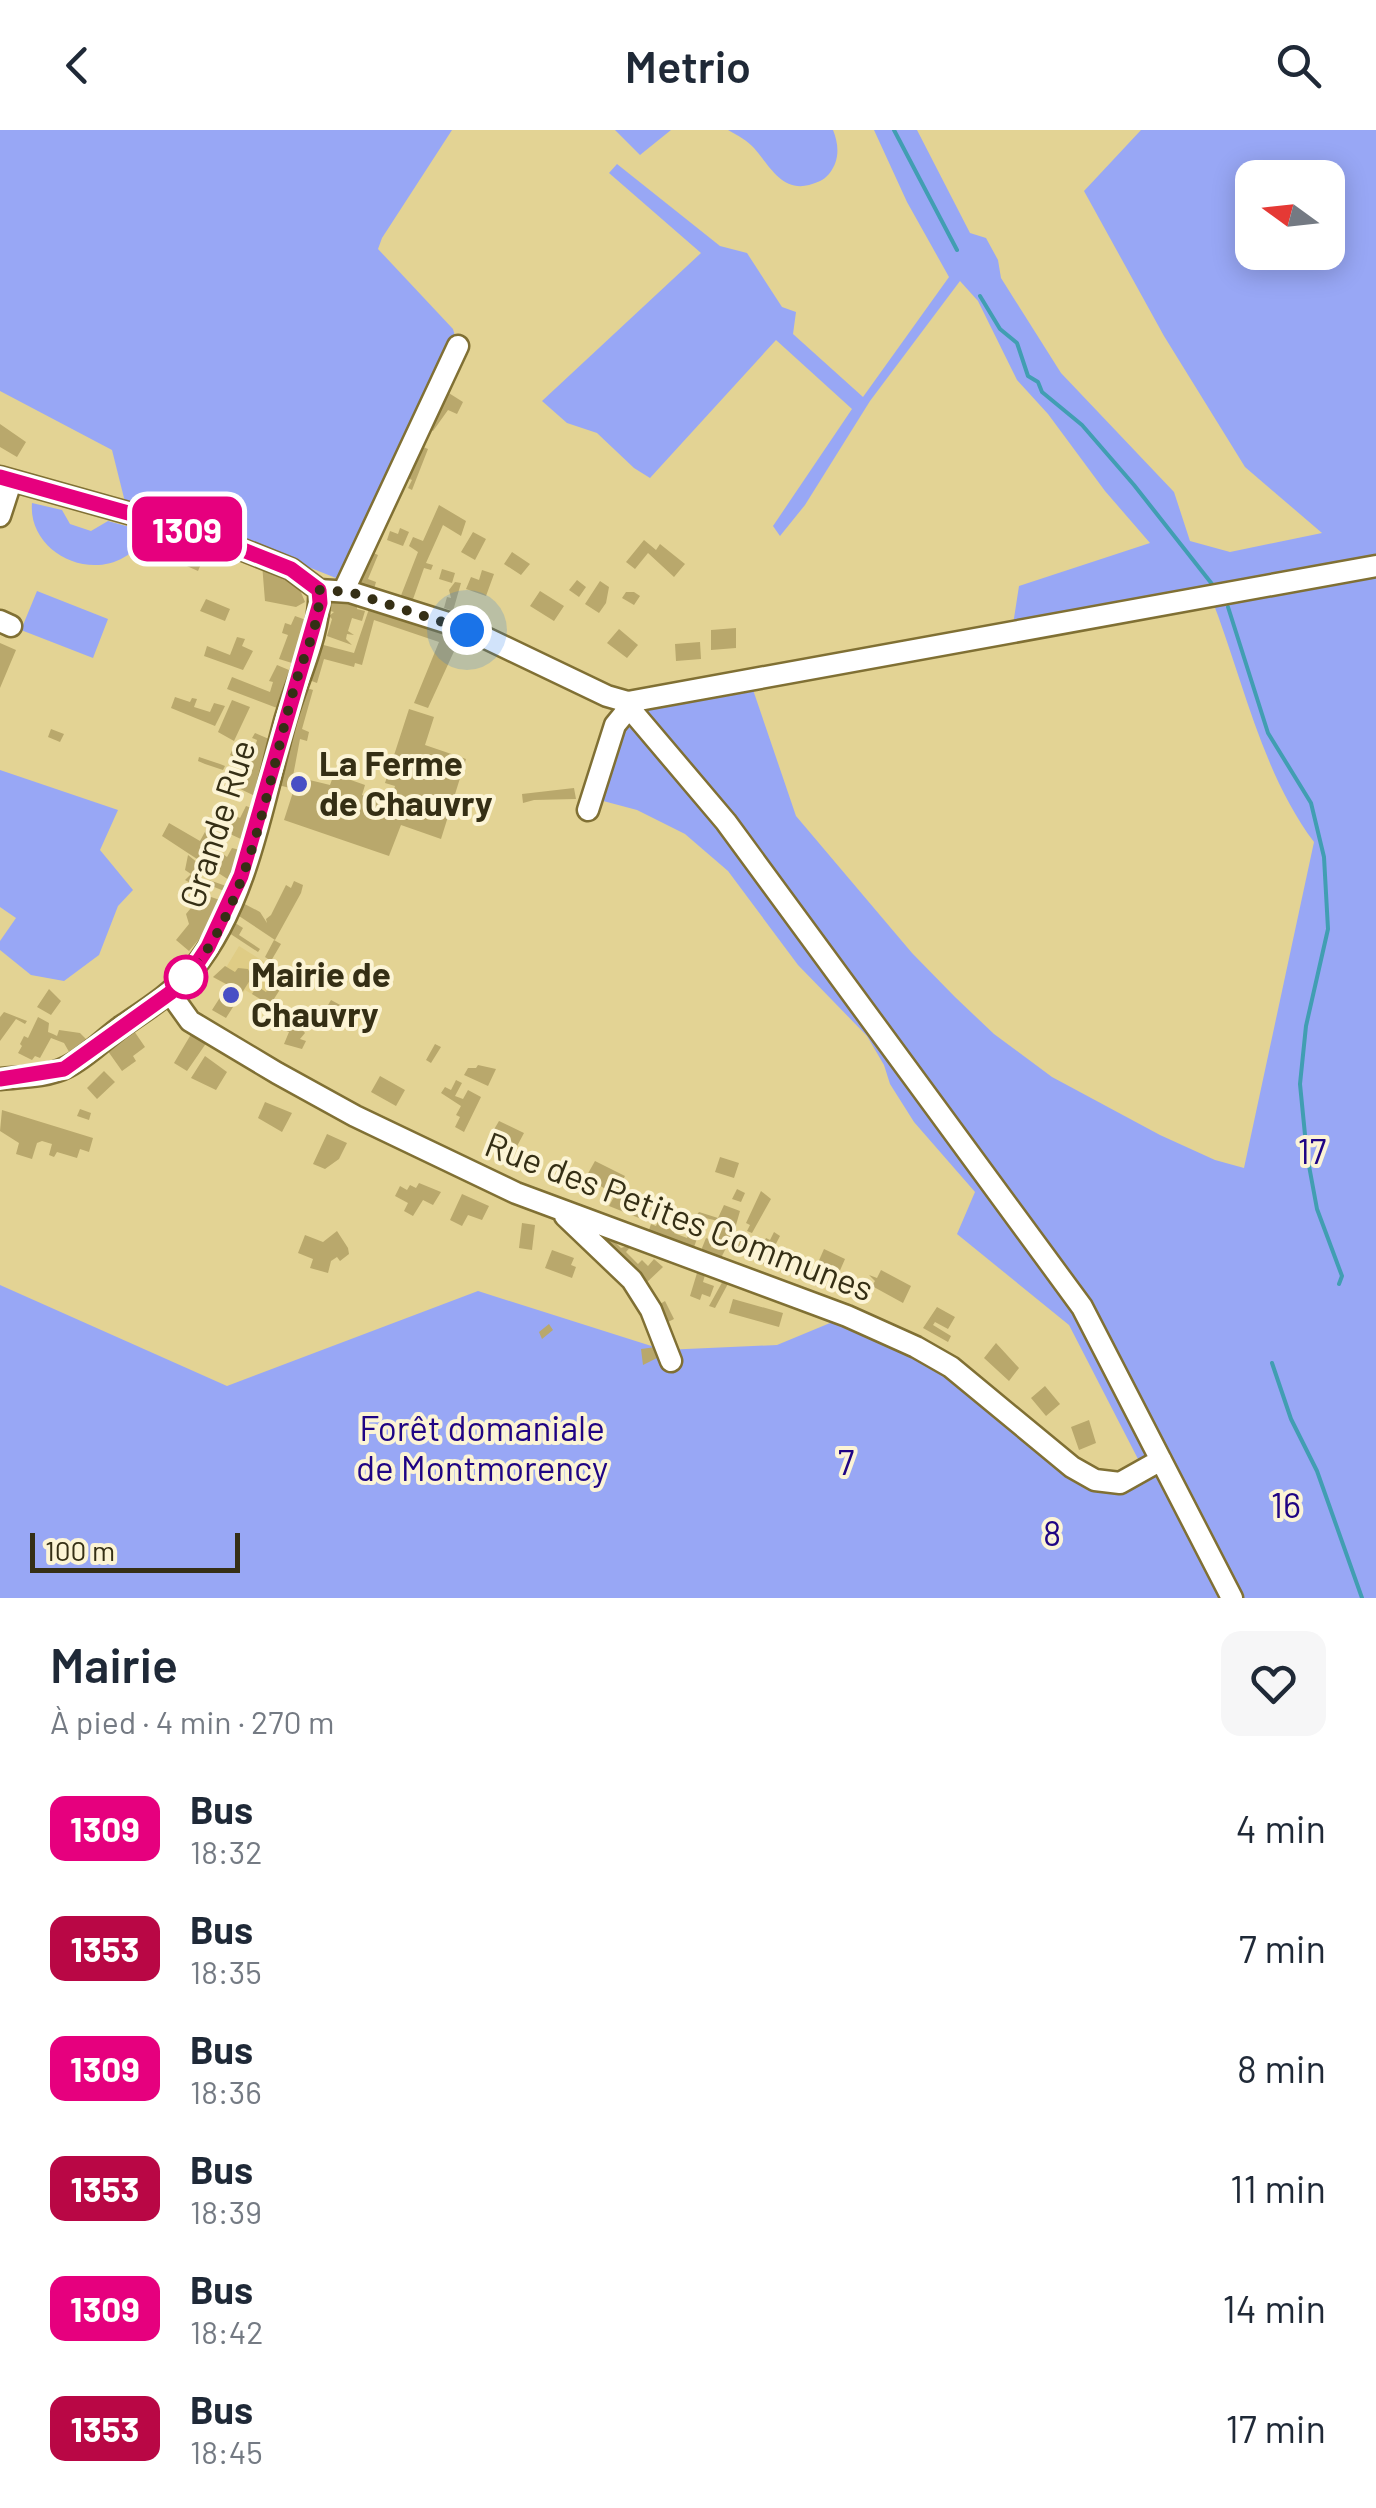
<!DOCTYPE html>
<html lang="fr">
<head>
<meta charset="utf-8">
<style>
	:root { --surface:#fff; --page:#f6f6f7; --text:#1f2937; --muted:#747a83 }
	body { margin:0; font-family:Barlow,sans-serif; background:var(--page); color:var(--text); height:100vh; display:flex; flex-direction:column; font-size:38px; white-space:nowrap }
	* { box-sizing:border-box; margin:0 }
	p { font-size:32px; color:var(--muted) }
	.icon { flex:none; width:55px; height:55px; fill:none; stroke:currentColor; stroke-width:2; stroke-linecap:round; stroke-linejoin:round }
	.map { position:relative; height:1468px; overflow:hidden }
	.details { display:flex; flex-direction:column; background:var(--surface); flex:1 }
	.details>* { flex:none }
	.badge { padding:0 20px; border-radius:15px; font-size:35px; line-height:65px }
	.needle { width:65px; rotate:285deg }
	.controls { position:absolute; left:1235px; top:30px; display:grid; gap:20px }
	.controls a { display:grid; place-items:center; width:110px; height:110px; border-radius:20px; background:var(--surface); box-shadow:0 5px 25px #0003; font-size:50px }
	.scale { position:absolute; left:30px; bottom:25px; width:210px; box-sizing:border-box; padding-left:10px; border:5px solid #352f15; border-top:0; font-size:28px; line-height:35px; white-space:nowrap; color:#352f15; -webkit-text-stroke:8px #fcf4d5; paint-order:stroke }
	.you { position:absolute; width:50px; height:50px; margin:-25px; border:8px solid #fff; border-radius:50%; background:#1a73e8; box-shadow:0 0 0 15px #1a73e833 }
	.map>.badge { position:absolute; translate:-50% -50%; box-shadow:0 0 0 5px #fff }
	.round { display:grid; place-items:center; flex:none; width:105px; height:105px; border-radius:20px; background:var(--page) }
	.summary { display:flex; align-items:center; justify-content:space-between; height:170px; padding:0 50px }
	h1 { font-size:48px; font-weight:600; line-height:75px }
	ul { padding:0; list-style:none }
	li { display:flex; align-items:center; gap:30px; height:120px; padding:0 50px }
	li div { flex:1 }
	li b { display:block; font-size:38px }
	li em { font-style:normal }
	li .badge { min-width:110px; font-weight:700; text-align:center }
	header { display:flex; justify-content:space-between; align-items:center; height:130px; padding:0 50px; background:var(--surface); font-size:45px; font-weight:600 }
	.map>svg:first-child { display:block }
	.built { fill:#dfcc85 }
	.green { fill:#98a7f5; fill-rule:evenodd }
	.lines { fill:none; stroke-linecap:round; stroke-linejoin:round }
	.stream { stroke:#419eb2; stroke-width:4 }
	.building { fill:#b9a86c }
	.minor-casing { stroke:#807034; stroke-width:25 }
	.minor { stroke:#fff; stroke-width:20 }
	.line-casing { stroke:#fff; stroke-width:22 }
	.line { stroke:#e6007e; stroke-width:15 }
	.walk { stroke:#352f15; stroke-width:10; stroke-dasharray:0 18 }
	.poi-dot { fill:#484fc5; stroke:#fcf4d5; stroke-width:4 }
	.stop-dot { fill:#fff; stroke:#e6007e; stroke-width:5 }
	.labels { text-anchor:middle; stroke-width:8; stroke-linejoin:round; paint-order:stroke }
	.poi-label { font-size:35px; font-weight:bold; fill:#352f15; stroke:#fcf4d5; text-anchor:start }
	.street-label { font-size:35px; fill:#352f15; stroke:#fcf4d5 }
	.park-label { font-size:35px; fill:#1f0484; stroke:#fcf4d5 }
</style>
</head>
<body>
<header><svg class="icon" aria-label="back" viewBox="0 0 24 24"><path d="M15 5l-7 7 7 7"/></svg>Metrio<svg class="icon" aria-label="search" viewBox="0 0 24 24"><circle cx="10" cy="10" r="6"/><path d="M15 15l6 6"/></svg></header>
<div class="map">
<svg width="1376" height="1468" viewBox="0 0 1376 1468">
	<rect width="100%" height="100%" fill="#e3d394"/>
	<path class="built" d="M 239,816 L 288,847 L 270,875 L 245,860 L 238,870 L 224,861 L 227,855 L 213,847 L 227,836 Z"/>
	<path class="green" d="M 0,0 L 452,0 L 382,108 L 378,119 L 453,199 L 458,216 L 351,443 L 336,448 L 179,386 L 125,372 L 112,320 L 0,261 Z
		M 615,0 L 671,0 L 640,25 Z
		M 728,0 L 833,0 C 839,15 840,30 829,44 C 823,51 818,52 809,55 C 782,62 769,35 754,18 C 748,11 737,5 728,0 Z
		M 874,0 L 917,0 L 970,103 L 986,108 L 998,130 L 1001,148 L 1061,243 L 1174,362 L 1190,411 L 1230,422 L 1322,403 L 1245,337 L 1164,206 L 1084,61 L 1141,0 L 1376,0 L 1376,1468 L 0,1468 L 0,1155 L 227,1256 L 478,1161 L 664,1220 L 777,1215 L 847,1186 L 916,1217 L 1094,1355 L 1125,1347 L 1138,1329 L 1069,1195 L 957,1104 L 975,1062 L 914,992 L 890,954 L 884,935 L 867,906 L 798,835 L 728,741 L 685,704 L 637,680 L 592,668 L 625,574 L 749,548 L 796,686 L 912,823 L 955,867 L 994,904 L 1052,947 L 1160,1005 L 1215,1030 L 1244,1038 L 1314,712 C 1261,641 1243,549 1211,467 L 1012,501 L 1019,456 L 1150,413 L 1105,361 L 1048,284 L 1017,250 L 978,171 L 960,151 L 870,271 L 805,375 L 780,406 L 773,396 L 852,279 L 776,210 L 650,348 L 634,338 L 597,303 L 567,293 L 542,271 L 701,123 L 609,43 L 617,34 L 720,116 L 747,123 L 782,177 L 796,182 L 793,204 L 863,267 L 949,147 L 907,72 ZM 1252,48 L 1328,48 L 1328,122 L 1252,122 Z
		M 32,373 L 62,380 L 70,394 L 91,401 L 108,391 L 148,402 C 114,464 27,430 32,373 Z
		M 37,461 L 108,489 L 93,528 L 21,500 Z
		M 0,640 L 118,680 L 100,720 L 133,760 L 118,776 L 99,825 L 64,851 L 31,845 L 0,820 L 0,811 L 16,788 L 0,777 Z"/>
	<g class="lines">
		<path class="stream" d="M 894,0 L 957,120
			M 980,166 L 1000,199 L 1017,213 L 1028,246 L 1038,252 L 1042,262 L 1082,295 L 1134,355 L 1212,454
			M 1228,477 L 1268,603 L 1311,673 L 1324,727 L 1328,799 L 1306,896 L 1300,954 L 1307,1025 L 1317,1079 L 1342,1146 L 1339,1154
			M 1272,1233 L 1291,1289 L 1317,1341 L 1362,1468"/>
	</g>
	<path class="building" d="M 444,260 L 463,272 L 457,284 L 448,280 L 433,301 L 424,296 Z
		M 0,294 L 26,312 L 17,327 L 0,317 Z
		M 416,314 L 428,319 L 412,360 L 408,358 L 412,350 L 401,345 Z
		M 439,375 L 466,391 L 461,406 L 443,395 L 426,433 L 433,435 L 431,440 L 424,438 L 412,472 L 400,468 L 418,422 L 409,416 L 413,407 L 423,411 Z
		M 400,398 L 409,402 L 403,416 L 387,410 L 390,401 L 398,404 Z
		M 473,402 L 486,409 L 475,430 L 461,422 Z
		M 644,410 L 656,420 L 660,414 L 685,434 L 674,447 L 648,423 L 635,439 L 626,432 Z
		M 174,417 L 204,427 L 198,441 L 169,428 Z
		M 364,419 L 378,425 L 368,449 L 376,452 L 374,459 L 352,450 Z
		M 512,422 L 530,434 L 521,445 L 504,434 Z
		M 262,434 L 291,447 L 298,455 L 305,472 L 296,477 L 265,471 Z
		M 442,439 L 455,443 L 452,453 L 439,449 Z
		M 482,440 L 494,444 L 486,466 L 466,459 L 471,447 L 479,450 Z
		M 577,450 L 586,457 L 579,467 L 569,460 Z
		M 600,451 L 609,457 L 606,473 L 599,483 L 585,474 Z
		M 455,452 L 461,453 L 453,481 L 444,478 L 447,467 L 451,468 L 449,460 Z
		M 540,461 L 564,476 L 554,491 L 530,476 Z
		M 626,462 L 634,462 L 640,466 L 634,475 L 622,468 Z
		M 206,469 L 230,479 L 225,491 L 200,481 Z
		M 329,469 L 357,472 L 357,479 L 365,481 L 362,491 L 352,488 L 348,501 L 354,505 L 347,504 L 346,509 L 352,515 L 327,506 L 332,489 L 329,486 L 334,482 L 326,480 Z
		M 371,473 L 462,504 L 428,578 L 414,573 L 439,512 L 374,490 L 362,535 L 355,533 L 354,537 L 324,529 L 317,553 L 309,550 L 316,513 L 354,523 Z
		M 295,486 L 306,490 L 292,533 L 279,529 L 288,505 L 282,503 L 285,493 L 291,495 Z
		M 736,498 L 736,518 L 711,520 L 711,500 Z
		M 619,499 L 638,515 L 627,528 L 607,513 Z
		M 237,507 L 245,509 L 242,516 L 253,521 L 243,540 L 204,526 L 207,516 L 230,525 Z
		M 700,512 L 701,529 L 676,531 L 675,514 Z
		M 0,513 L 16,520 L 0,558 Z
		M 277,535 L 289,540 L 277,578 L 227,559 L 232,547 L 270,562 L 273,552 L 269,551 Z
		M 301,556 L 313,560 L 302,599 L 309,602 L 307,611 L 300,609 L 293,646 L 330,655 L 334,644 L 365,655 L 362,665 L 389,674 L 395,656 L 385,653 L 409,579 L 434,587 L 425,615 L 466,629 L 441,709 L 401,695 L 389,726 L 284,690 L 294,659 L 278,655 Z
		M 175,567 L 190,572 L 192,568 L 197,569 L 194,577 L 210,582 L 214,573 L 225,576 L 215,596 L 171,578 Z
		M 232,570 L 250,577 L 234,611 L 218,602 Z
		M 51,599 L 64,604 L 60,612 L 48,607 Z
		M 255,603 L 269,609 L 255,666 L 234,656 L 244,637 L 236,633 L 238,629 L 230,625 L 236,612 L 254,620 L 257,610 L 252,608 Z
		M 199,627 L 220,634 L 225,636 L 223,640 L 205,634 L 198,631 Z
		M 574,658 L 576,669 L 534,670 L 523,673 L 522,664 Z
		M 246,676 L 252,678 L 243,710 L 215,697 L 222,680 L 240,688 Z
		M 169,693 L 200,711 L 206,700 L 210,702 L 213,705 L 208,717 L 222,727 L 223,724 L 227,727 L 232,718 L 240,720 L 229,750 L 162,706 Z
		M 188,725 L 203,737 L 195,746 L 202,750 L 198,757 L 185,750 L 191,744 L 185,740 Z
		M 209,750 L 226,756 L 224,761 L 207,754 Z
		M 294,751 L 303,755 L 301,763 L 275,810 L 239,786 L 236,791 L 230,787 L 239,771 L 260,782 L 267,793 L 266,789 L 271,785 L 286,755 L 291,758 Z
		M 208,766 L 220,770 L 205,802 L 189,821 L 176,810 L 189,794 L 186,784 L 195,773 L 201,779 Z
		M 229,789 L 243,798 L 239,805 L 260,819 L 258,822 L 223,799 Z
		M 274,810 L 281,814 L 271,831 L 265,827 Z
		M 225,836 L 235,842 L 238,838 L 248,839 L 252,847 L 226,888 L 212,880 L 228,855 L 213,847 Z
		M 279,841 L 288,847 L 270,875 L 252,864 L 257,856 L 266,862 Z
		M 49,859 L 61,871 L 51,885 L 37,877 Z
		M 331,870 L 353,882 L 347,893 L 324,882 Z
		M 4,882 L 27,891 L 25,894 L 16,889 L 0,911 L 0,887 Z
		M 284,883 L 304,890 L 301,898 L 305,903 L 300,909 L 306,911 L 302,919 L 284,914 L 289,902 L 279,898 Z
		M 38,887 L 49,893 L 48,902 L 53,904 L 57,906 L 59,900 L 80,903 L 90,913 L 72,927 L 64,913 L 51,908 L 40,928 L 35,926 L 32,930 L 18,923 L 22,916 L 20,914 L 24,906 L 28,908 Z
		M 132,898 L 145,917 L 133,926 L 136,931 L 122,941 L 105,917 Z
		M 193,901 L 207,912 L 187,941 L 174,933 Z
		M 435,914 L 441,917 L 431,933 L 426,930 Z
		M 205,926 L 227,942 L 216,960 L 191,948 Z
		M 478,935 L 496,939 L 488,956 L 464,945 L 468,938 L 476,938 Z
		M 104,941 L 115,952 L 97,969 L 87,958 Z
		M 380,946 L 405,960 L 396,976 L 371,962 Z
		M 456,950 L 462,953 L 455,966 L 463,969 L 468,960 L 481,967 L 464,1002 L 455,997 L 460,987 L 456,985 L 461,976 L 441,963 L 445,957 L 451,960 Z
		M 265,972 L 292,983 L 282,1002 L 258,988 Z
		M 80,979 L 91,983 L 89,990 L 77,986 Z
		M 2,980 L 93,1008 L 89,1022 L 80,1019 L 77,1028 L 57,1022 L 54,1027 L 49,1025 L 52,1014 L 42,1011 L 37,1013 L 32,1029 L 16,1024 L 19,1013 L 0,1001 Z
		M 499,991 L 524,1003 L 515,1020 L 489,1008 Z
		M 327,1004 L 347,1013 L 339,1029 L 325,1039 L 313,1034 Z
		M 720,1027 L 739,1033 L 734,1048 L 715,1042 Z
		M 595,1031 L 625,1046 L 617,1061 L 644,1075 L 639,1088 L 609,1076 L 615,1065 L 586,1047 Z
		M 419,1053 L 441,1062 L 433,1075 L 423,1070 L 413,1086 L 404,1081 L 408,1073 L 395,1066 L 400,1056 L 407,1060 L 410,1055 L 416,1058 Z
		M 737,1059 L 745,1063 L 741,1072 L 732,1069 Z
		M 761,1061 L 771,1069 L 752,1103 L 747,1101 L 750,1095 L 746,1093 Z
		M 462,1064 L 489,1076 L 482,1090 L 468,1085 L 462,1096 L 450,1090 Z
		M 654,1072 L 666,1076 L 661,1089 L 677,1096 L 674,1103 L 687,1108 L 690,1100 L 699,1103 L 693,1120 L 648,1103 L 651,1094 L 656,1096 L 659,1089 L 649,1085 Z
		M 724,1075 L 740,1081 L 734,1102 L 720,1130 L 700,1123 L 706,1108 L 713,1111 L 711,1117 L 714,1118 L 723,1092 L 696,1086 L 699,1082 L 718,1088 Z
		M 522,1093 L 535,1095 L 532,1120 L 519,1118 Z
		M 337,1101 L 348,1118 L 349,1124 L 340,1131 L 337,1127 L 331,1131 L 328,1143 L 310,1138 L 313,1129 L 298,1123 L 305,1105 L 323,1112 Z
		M 774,1102 L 780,1106 L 765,1135 L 758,1131 L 760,1127 L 757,1125 L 766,1108 L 770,1110 Z
		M 608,1105 L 621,1118 L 633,1114 L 626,1122 L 638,1134 L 642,1130 L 648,1136 L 654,1129 L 663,1137 L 644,1155 L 600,1114 Z
		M 737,1109 L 750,1115 L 745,1123 L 733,1118 Z
		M 778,1119 L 790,1125 L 786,1135 L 774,1129 Z
		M 824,1119 L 845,1129 L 838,1145 L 817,1135 Z
		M 552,1120 L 574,1128 L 571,1135 L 576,1137 L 572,1148 L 545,1138 Z
		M 881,1140 L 911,1156 L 903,1173 L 872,1156 L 875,1151 L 869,1145 L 877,1148 Z
		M 697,1143 L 705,1145 L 703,1152 L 714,1156 L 710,1167 L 702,1164 L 700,1170 L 690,1166 Z
		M 724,1149 L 730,1150 L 715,1178 L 709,1176 Z
		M 657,1168 L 660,1174 L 665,1171 L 674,1189 L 662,1195 L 653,1176 Z
		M 733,1169 L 783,1183 L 779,1197 L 729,1183 Z
		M 937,1177 L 955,1187 L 948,1199 L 935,1192 L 933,1195 L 951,1206 L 948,1212 L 923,1198 Z
		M 549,1194 L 553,1200 L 542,1209 L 539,1202 Z
		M 996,1213 L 1019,1238 L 1009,1251 L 984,1228 Z
		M 656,1217 L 659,1227 L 643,1235 L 641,1219 Z
		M 1045,1256 L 1060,1274 L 1046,1286 L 1031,1268 Z
		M 1089,1290 L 1096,1313 L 1079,1320 L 1071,1297 Z"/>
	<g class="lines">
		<defs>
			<path id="minor" d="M 0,347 L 203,404 L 291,439 L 319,460
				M 0,386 L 11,352
				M 319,460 L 350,462 L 467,499 L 607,566 L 628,572 L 1376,436
				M 344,460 L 458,216
				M 0,491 L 11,496
				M 628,572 L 632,581 L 726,692 L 1082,1177 L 1232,1468
				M 588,680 L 615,595 L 624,584 L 628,572
				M 170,863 L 190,891 L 277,943 L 355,986 L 516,1063 L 847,1186 L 916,1217 L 951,1237 L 1072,1337 L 1095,1350 L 1120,1353 L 1161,1330
				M 0,949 C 21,947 48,947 67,937 C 87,927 104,909 122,896 C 147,879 173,863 193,839 C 246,776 264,669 285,591 C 296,552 322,500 319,460
				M 565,1086 L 632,1150 L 651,1180 L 671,1231"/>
		</defs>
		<use href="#minor" class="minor-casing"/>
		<use href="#minor" class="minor"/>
	</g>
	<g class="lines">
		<defs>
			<path id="line" d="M 0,347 L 203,404 L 291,439 L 319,460 L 320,473 L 241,746 L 208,817 L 194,838 L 170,863 L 64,939 L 0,949"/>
		</defs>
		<use href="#line" class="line-casing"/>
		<use href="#line" class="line"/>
		<path class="walk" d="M 186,847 C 251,776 269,646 295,555 C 304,524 321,493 319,460 L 350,462 L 467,500"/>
	</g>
	<g class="poi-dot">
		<circle cx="299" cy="654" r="10"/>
		<circle cx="231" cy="865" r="10"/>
	</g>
	<circle class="stop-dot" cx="186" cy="847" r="20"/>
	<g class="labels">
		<g class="poi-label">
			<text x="319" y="646">La Ferme<tspan x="319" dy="40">de Chauvry</tspan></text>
			<text x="251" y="857">Mairie de<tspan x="251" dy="40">Chauvry</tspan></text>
		</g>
		<g class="street-label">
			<text transform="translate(218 694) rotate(-72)" y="12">Grande Rue</text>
			<text transform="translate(679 1087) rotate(21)" y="12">Rue des Petites Communes</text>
		</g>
		<g class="park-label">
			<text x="1312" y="1034">17</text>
			<text x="482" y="1311">Forêt domaniale<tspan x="482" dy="40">de Montmorency</tspan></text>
			<text x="846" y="1345">7</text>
			<text x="1286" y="1388">16</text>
			<text x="1052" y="1416">8</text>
		</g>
	</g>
</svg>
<div class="controls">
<a><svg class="needle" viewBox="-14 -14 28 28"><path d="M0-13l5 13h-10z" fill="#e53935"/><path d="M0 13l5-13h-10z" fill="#747a83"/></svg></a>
</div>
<div class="scale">100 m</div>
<div class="you" style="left:467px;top:500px"></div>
<b class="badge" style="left:187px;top:399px;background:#e6007e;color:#fff">1309</b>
</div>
<section class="details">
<div class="summary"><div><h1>Mairie</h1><p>À pied · 4 min · 270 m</p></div><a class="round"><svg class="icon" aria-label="heart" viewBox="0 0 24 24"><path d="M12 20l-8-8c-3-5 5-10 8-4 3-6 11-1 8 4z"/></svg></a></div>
<ul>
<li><span class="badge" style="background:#e6007e;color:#fff">1309</span><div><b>Bus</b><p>18:32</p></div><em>4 min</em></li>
<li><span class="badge" style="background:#b90745;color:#fff">1353</span><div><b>Bus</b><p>18:35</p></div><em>7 min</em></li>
<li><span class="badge" style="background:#e6007e;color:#fff">1309</span><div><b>Bus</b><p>18:36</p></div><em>8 min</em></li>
<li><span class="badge" style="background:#b90745;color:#fff">1353</span><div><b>Bus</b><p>18:39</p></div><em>11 min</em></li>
<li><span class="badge" style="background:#e6007e;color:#fff">1309</span><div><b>Bus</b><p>18:42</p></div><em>14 min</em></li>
<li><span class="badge" style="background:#b90745;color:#fff">1353</span><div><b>Bus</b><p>18:45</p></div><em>17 min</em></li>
</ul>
</section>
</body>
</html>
